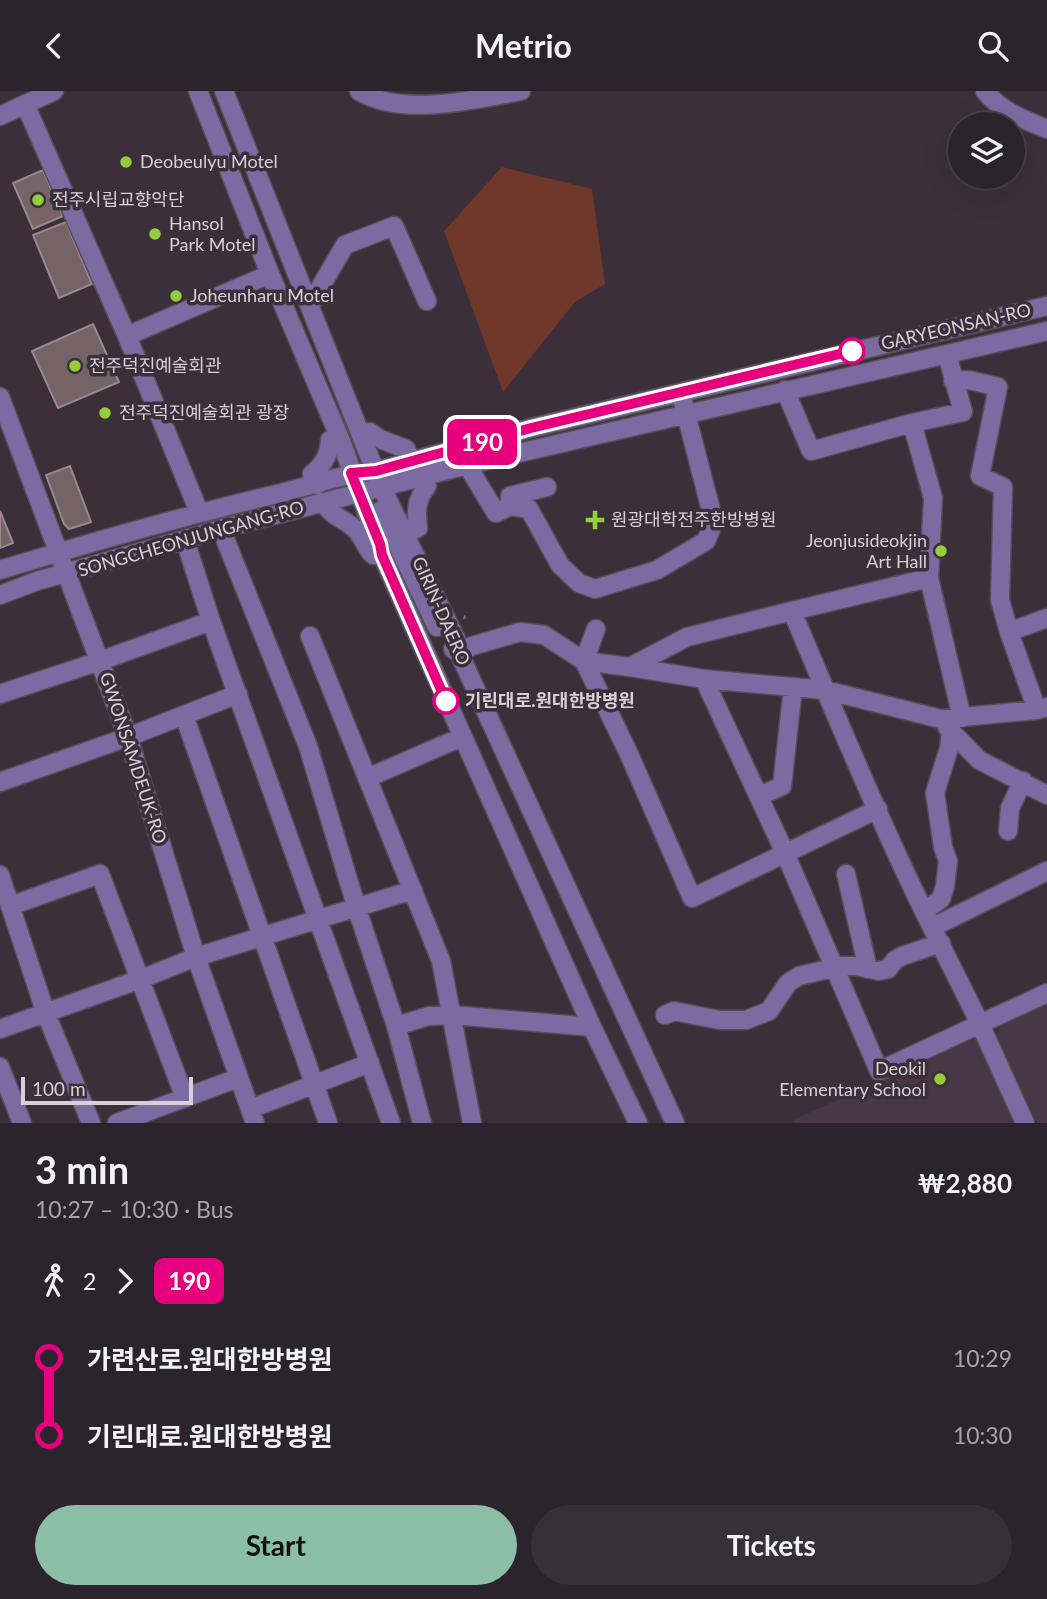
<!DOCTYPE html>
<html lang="en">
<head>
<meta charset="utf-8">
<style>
	:root { --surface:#2c242c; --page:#383038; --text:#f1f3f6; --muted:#a6a4a9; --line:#484148; --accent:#8abfa5 }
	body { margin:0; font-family:Lato,"Noto Sans KR",sans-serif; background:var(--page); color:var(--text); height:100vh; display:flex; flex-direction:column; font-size:26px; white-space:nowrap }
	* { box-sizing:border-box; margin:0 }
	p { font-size:23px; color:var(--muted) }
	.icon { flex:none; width:38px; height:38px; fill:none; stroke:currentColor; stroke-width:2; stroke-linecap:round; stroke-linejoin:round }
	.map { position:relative; height:1032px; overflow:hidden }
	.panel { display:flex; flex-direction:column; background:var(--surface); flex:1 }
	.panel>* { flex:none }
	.badge { padding:0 14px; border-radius:10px; font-size:24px; line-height:46px }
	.controls { position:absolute; left:948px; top:21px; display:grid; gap:14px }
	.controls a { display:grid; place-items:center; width:77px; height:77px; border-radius:50%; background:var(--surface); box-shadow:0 7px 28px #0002,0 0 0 2px var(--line); font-size:35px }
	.scale { position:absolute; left:21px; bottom:18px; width:172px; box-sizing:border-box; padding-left:7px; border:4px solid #d7d0d6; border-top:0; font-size:19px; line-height:24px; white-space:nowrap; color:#d7d0d6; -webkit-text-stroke:5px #3b303a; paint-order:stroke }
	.map>.badge { position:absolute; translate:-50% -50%; box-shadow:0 0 0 4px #fff }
	.legs { display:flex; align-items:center; gap:10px; height:77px; padding:0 35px; font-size:23px }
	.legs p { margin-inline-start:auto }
	.overview { display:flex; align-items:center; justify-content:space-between; height:119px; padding:0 35px }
	h1 { font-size:38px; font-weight:700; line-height:52px }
	.action { display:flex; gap:14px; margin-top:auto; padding:14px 35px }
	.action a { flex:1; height:80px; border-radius:42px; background:var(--accent); color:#111; font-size:28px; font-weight:700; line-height:80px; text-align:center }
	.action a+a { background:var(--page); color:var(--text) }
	ul { padding:0 35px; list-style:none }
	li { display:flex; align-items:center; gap:24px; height:77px; font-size:26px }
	li i { display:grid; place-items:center; width:10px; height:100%; margin:0 9px; background:currentColor }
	li i::after { content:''; width:18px; height:18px; margin:-9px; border:5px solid; border-radius:50%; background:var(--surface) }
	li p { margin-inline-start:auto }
	li:first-child i { background:linear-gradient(#0000 50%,currentColor 0) }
	li:last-child i { background:linear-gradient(currentColor 50%,#0000 0) }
	header { display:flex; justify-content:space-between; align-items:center; height:91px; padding:0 35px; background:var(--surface); font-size:32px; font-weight:700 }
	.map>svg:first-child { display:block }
	.built { fill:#483747 }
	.green { fill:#70372b }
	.building { fill:#756367; stroke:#9b878c; stroke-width:2 }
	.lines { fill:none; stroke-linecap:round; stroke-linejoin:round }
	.minor-casing { stroke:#574d56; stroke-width:21 }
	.path { stroke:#7c737b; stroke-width:2; stroke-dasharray:3.5 3.5; stroke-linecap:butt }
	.minor { stroke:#7b6ba2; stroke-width:18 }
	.line-1-casing { stroke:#fff; stroke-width:16 }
	.line-1 { stroke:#e6007e; stroke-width:10 }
	.poi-dot { fill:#94cc3b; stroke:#3b303a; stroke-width:2.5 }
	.stop-1-dot { fill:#fff; stroke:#e6007e; stroke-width:3.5 }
	.labels { text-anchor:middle; stroke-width:7; stroke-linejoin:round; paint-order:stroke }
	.poi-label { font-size:18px; fill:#d7d0d6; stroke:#3b303a; text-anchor:start }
	.street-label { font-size:18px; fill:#d7d0d6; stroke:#3b303a }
	.stop-label { font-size:18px; font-weight:bold; fill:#d7d0d6; stroke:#3b303a; text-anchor:start }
</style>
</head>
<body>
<header><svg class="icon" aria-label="back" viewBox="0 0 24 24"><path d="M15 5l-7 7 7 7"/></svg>Metrio<svg class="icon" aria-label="search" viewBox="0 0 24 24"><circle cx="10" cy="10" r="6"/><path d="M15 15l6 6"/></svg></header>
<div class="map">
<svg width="1047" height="1032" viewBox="0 0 1047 1032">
	<rect width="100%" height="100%" fill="#3b303a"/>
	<path class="built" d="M 1047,912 L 1047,1032 L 1037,1032 L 997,945 L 1001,933 Z
		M 976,947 L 1015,1032 L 794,1032 L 793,1029 Z"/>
	<path class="green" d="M 502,76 L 592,98 L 605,193 L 575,211 L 503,301 L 444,140 Z"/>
	<path class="building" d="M 43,79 L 63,125 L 33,138 L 13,92 Z
		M 66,131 L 92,193 L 59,207 L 33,144 Z
		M 93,233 L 119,291 L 58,317 L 32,260 Z
		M 70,375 L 91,431 L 69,438 L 64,433 L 46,384 Z
		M 0,420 L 13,452 L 0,457 Z"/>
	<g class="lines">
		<defs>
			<path id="minor" d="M 198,0 L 270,183 L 341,350 L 382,464 L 592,936 L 638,1032
				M 224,0 L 382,397 L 456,548 L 459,562 L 675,1032
				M 359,0 C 401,26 475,9 521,0
				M 985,0 C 1000,20 1025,29 1047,38
				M 25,13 L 127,245 L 199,421
				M 0,25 L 54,0
				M 310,214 L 345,154 L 394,135 L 427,210
				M 127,245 L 270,183
				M 953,290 L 969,289 L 998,296 L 980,385 L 1003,396 L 1000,509 L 1009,541 L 1037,619
				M 785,299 L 811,360 L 912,332 L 963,321 L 947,263
				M 0,306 L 128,646 L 196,866 L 255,1032
				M 912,332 L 933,407 L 929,487 L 962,627
				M 362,344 L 370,341 L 380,348 L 406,358 L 411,370
				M 467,374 L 496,422 L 510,415 L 510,405 L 547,396
				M 317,394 L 312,383 C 324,373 329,364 330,349 L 339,345
				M 323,411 C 332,427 345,427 357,440 C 363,447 366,457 373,464 L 382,464
				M 510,415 L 529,418 L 560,474 L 579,492 L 595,498 L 657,479 L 706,450 L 714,431 L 683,311
				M 381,419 L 437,536
				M 221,438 L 308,655 L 357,818 L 396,935 L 422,1032
				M 406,442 L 418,437 C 416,419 416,409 427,395 L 426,385
				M 185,449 L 211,530 L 391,1032
				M 0,479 C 92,451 184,425 277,403 C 310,395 342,383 376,380 L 531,337 L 1047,215
				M 929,487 L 792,520 C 827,603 862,688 900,770 C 925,825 954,879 980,933 L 879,980 L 785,762 L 704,588 L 825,599 L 941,628 L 1037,619 L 1047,616
				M 0,504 L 37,490 L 221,438 L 467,374 L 1047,240
				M 596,538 L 584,570 L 629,663 L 692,807 L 878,718
				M 1009,541 L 1047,527
				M 310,545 L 441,870 L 472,1032
				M 453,558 L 459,562 L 472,555 L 520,541 L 544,544 L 584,570 L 630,576 L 687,546 L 792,520
				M 630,576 L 704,588
				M 0,603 L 100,570 L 211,530
				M 184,624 L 328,1032
				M 947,636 L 979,669 L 1047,704
				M 367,687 L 462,646
				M 0,691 L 128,646 L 238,603
				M 759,705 L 782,695 L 793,596
				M 1008,740 L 1010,717 L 1023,690
				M 846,783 L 868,878
				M 0,784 L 46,923 L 91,1032
				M 10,815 L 100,783 L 185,1007
				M 924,820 L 941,808 L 945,795 L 948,770 L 943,756 L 935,702 L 949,657 L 951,640
				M 933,836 L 1047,780
				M 665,924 L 674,920 L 719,929 L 746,929 L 769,920 L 788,892 L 799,885 L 841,875 L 856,875 L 879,880 L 888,878 L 895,869 L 902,865 L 941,852
				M 396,935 L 429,925 L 453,924 L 592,936
				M 0,938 L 141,888 L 196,866 L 413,799
				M 0,976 L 22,1032
				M 250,1018 L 370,972
				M 117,1032 L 238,987
				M 1025,1032 L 980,933 L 1047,902"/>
		</defs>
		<use href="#minor" class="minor-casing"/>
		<path class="path" d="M 464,528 L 466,521"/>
		<use href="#minor" class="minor"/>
	</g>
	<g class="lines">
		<defs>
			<path id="line-1" d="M 446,610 L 382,464 L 380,453 L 351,382 L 376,380 L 531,337 L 852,260"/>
		</defs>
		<use href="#line-1" class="line-1-casing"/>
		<use href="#line-1" class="line-1"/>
	</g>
	<g class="poi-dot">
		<circle cx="126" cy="71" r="7"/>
		<circle cx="38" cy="109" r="7"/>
		<circle cx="155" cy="143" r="7"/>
		<circle cx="176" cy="205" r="7"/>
		<circle cx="75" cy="275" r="7"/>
		<circle cx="105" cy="322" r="7"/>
		<path d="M591.5 418.5h7v7h7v7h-7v7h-7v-7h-7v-7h7z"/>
		<circle cx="941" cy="460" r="7"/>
		<circle cx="940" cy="988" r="7"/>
	</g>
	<g class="stop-1-dot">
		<circle cx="852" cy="260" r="12"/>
		<circle cx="446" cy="610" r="12"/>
	</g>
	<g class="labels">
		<g class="poi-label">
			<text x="140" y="77">Deobeulyu Motel</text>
			<text x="52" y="115">전주시립교향악단</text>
			<text x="169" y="139">Hansol<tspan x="169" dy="21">Park Motel</tspan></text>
			<text x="190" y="211">Joheunharu Motel</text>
			<text x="89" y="281">전주덕진예술회관</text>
			<text x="119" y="328">전주덕진예술회관 광장</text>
			<text x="611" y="435">원광대학전주한방병원</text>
			<text x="927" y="456" text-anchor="end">Jeonjusideokjin<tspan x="927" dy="21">Art Hall</tspan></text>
			<text x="926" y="984" text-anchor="end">Deokil<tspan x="926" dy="21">Elementary School</tspan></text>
		</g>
		<g class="street-label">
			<text transform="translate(956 236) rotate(-13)" y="6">GARYEONSAN-RO</text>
			<text transform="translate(191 448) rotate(-16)" y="6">SONGCHEONJUNGANG-RO</text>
			<text transform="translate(441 520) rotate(66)" y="6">GIRIN-DAERO</text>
			<text transform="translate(133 667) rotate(72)" y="6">GWONSAMDEUK-RO</text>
		</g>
		<g class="stop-label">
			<text x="465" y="616">기린대로.원대한방병원</text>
		</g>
	</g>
</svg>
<div class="controls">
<a><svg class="icon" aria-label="layers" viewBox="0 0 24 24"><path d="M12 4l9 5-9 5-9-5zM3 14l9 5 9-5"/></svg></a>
</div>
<div class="scale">100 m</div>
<b class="badge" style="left:482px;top:351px;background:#e6007e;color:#fff">190</b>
</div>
<section class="panel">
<div class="overview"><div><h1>3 min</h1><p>10:27 – 10:30 · Bus</p></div><b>₩2,880</b></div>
<div class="legs"><svg class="icon" aria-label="walk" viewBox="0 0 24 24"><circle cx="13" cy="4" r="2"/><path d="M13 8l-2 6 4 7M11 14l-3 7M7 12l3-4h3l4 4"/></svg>2<svg class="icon" aria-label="forward" viewBox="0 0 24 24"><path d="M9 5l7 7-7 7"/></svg><b class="badge" style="background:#e6007e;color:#fff">190</b></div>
<ul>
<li><i style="color:#e6007e"></i><b>가련산로.원대한방병원</b><p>10:29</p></li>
<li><i style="color:#e6007e"></i><b>기린대로.원대한방병원</b><p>10:30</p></li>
</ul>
<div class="action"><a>Start</a><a>Tickets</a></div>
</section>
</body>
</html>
